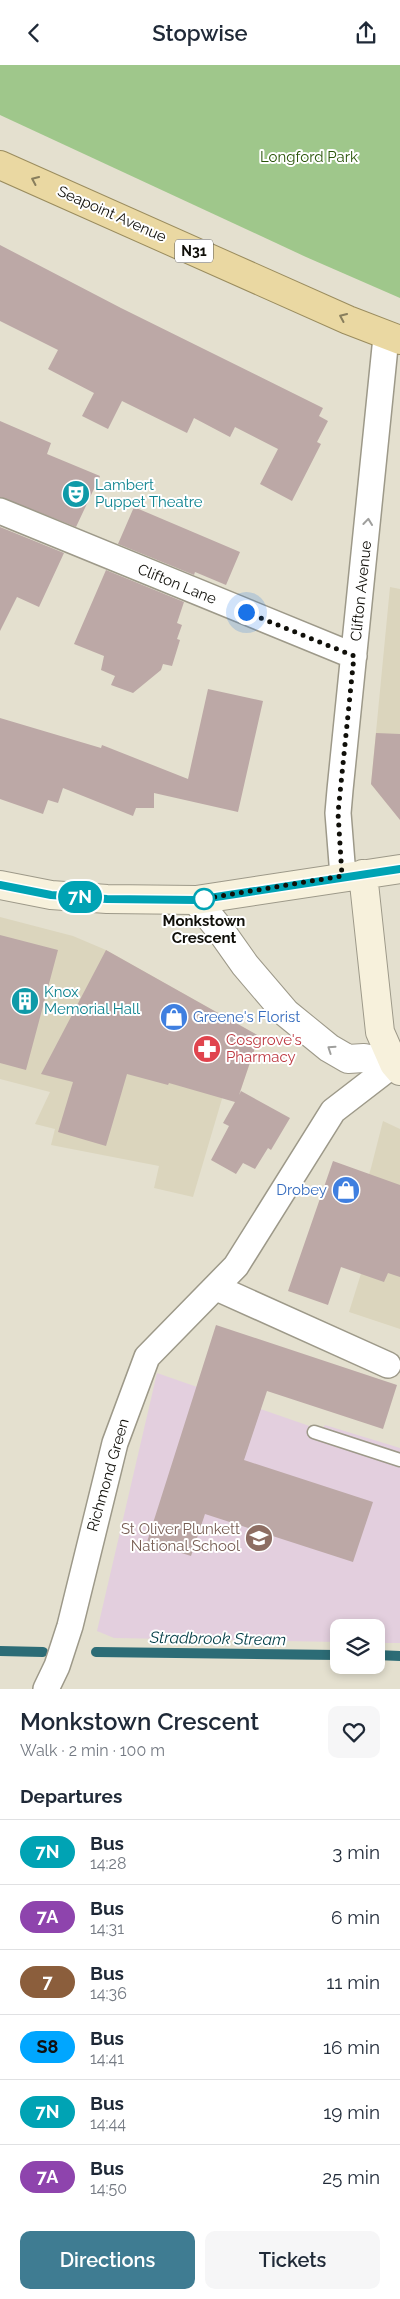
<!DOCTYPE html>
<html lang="en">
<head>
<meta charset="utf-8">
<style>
	:root { --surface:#fff; --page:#f6f6f7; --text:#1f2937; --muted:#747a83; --line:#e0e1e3; --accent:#3f7c92 }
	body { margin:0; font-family:Raleway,sans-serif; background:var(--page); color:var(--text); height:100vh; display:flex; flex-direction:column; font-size:19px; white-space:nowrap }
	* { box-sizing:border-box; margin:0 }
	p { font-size:16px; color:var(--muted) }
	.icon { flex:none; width:28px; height:28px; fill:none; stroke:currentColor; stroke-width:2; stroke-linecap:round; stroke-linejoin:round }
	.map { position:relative; height:1624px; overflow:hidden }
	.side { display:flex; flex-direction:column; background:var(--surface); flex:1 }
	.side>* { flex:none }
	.badge { padding:0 10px; border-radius:16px; font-size:18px; line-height:32px }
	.tools { position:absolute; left:330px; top:1554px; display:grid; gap:10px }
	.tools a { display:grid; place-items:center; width:55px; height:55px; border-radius:10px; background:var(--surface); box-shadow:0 2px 8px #0003; font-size:25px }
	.you { position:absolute; width:25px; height:25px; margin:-12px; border:4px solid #fff; border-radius:50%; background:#1a73e8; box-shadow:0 0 0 8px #1a73e833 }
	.map>.badge { position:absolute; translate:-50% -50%; box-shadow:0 0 0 2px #fff }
	h2 { padding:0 20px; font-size:19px; line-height:45px }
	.round { display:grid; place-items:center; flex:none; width:52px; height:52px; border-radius:10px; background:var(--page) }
	.summary { display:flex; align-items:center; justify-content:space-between; height:85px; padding:0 20px }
	h1 { font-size:24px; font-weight:600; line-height:38px }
	.button { display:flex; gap:10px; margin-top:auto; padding:10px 20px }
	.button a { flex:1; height:58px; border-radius:10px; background:var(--accent); color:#fff; font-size:20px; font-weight:600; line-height:58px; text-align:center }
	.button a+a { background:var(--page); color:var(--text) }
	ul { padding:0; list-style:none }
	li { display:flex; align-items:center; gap:15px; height:65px; padding:0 20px; border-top:1px solid var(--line) }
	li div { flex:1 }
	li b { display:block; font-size:19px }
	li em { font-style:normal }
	li .badge { min-width:55px; font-weight:700; text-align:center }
	header { display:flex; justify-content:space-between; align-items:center; height:65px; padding:0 20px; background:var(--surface); font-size:22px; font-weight:600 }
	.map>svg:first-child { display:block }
	.built { fill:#dbd5bd }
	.education { fill:#e3cfde }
	.green { fill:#9fc78b }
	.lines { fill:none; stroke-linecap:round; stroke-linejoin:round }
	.stream { stroke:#2c6c76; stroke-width:10 }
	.building { fill:#bca8a6 }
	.service-casing { stroke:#9d9989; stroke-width:15 }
	.minor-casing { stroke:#9d9989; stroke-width:28 }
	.tertiary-casing { stroke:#9d9989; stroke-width:30 }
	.secondary-casing { stroke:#9d9989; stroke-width:30 }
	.trunk-casing { stroke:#9a8c5e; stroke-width:30 }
	.service { stroke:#fff; stroke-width:12 }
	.minor { stroke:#fff; stroke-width:25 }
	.tertiary { stroke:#fff; stroke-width:28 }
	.secondary { stroke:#f7f1dc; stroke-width:28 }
	.trunk { stroke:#ead8a2; stroke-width:28 }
	.oneway { stroke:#887e5d }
	.oneway2 { stroke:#9f9f9d }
	.line-casing { stroke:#fff; stroke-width:11 }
	.line { stroke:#00a3b4; stroke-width:8 }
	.walk { stroke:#100f09; stroke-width:5; stroke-dasharray:0 9 }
	.stop-dot { fill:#fff; stroke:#00a3b4; stroke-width:2.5 }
	.labels { text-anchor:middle; stroke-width:4; stroke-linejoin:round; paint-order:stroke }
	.shield { fill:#fff; stroke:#585753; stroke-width:1 }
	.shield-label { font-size:14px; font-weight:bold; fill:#100f09 }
	.park-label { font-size:15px; fill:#2a5509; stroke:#fff }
	.street-label { font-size:15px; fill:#100f09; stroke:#fff }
	.culture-label { font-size:15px; fill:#0d838f; stroke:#fff; text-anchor:start }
	.stop-label { font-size:15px; font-weight:bold; fill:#100f09; stroke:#fff }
	.shop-label { font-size:15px; fill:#366cbe; stroke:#fff; text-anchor:start }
	.health-label { font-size:15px; fill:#be3a42; stroke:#fff; text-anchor:start }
	.education-label { font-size:15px; fill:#785e54; stroke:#fff; text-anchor:end }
	.water-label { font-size:16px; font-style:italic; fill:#033e47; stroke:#fff }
</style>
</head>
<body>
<header><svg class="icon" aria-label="back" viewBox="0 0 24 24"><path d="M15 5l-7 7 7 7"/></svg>Stopwise<svg class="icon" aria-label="share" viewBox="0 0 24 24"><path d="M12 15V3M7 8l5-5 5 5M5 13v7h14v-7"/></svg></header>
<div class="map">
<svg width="400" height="1624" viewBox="0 0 400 1624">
	<rect width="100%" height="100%" fill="#e4e0cf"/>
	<path class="built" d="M 390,522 L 400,524 L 400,741 L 388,740 L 371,719 Z
		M 0,852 L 73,871 L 106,885 L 259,971 L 241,1024 L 224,1027 L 193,1132 L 154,1123 L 159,1101 L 51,1080 L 55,1064 L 35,1059 L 50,1027 L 0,1014 Z
		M 383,1056 L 400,1064 L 400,1264 L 349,1247 L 375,1164 L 354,1156 L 371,1103 Z"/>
	<path class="education" d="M 157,1308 L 321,1365 L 325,1360 L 400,1383 L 400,1578 L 376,1578 L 376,1562 L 339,1562 L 339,1577 L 114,1573 L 97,1566 Z"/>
	<path class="green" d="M 0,0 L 400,0 L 400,233 L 306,192 L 0,50 Z"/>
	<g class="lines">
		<path class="stream" d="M 0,1586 L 43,1587
			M 96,1587 L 339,1590
			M 376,1590 L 400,1591"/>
	</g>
	<path class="building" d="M 0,180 L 121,243 L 323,343 L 319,351 L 328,356 L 317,377 L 321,379 L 292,436 L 260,419 L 278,384 L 235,362 L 230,372 L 194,353 L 187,368 L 122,336 L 108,364 L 82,351 L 94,328 L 48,304 L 58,285 L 0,256 Z
		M 0,356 L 51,378 L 47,389 L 100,411 L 76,462 L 0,432 Z
		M 134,442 L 240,487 L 226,520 L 195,507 L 194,510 L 118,479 Z
		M 0,462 L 64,488 L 39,542 L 17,532 L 0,566 Z
		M 106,505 L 184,537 L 177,558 L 182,560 L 177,574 L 180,575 L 172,601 L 163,599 L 161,605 L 133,628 L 111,620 L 115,611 L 101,605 L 104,591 L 74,579 Z
		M 208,624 L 263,636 L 238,747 L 154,728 L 154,743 L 136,743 L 133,751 L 63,723 L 58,738 L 48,735 L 43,749 L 0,734 L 0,653 L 101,683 L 102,680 L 188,714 Z
		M 376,668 L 400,669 L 400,755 L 371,719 Z
		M 0,870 L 58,885 L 26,1005 L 0,998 Z
		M 106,885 L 259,971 L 239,1030 L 241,1026 L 290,1053 L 271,1085 L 268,1083 L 255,1104 L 243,1098 L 236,1109 L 211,1095 L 229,1061 L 223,1058 L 235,1037 L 169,1018 L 168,1020 L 127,1009 L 106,1081 L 58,1067 L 73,1017 L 41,1009 Z
		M 333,1096 L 400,1120 L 400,1212 L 388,1208 L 384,1217 L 341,1202 L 328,1240 L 288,1226 Z
		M 216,1260 L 397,1320 L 383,1364 L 267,1326 L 244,1395 L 373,1437 L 353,1497 L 205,1449 L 191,1491 L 147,1477 Z"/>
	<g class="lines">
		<defs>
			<path id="service" d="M 314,1367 L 400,1395"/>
			<path id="minor" d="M 0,446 L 354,591
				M 343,811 L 338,748 L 340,725 L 385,282 L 388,271
				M 217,1223 L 388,1300
				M 46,1624 L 57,1601 L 70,1561 L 115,1378 L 147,1292 L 236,1201 L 333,1046 L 394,999"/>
			<path id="tertiary" d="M 196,835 L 221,866 L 245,900 L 286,948 L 329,983 L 348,994 L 364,993 L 394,999"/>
			<path id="secondary" d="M 363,809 L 380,967 L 394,999 L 400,1006
				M 0,820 L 51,830 L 107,834 L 196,835 L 400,804"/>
			<path id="trunk" d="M 0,100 L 348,255 L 400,275"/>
		</defs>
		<use href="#service" class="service-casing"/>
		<use href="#minor" class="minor-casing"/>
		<use href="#tertiary" class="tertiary-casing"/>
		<use href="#secondary" class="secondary-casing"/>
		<use href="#trunk" class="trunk-casing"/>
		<use href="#service" class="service"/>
		<use href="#minor" class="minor"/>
		<use href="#tertiary" class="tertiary"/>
		<use href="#secondary" class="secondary"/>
		<use href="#trunk" class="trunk"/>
	</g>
	<defs><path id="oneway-chevron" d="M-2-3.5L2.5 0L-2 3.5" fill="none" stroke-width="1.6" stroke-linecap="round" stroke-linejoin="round" transform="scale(1.25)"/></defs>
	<g class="oneway">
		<use href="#oneway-chevron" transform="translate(35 115) rotate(-156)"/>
		<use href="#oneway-chevron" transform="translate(343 252) rotate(-156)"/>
	</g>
	<g class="oneway2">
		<use href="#oneway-chevron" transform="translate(368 457) rotate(-84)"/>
		<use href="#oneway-chevron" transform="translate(331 984) rotate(-146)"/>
	</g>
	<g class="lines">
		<defs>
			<path id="line" d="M 0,820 L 51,830 L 107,834 L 196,835 L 400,804"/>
		</defs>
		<use href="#line" class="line-casing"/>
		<use href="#line" class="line"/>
		<path class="walk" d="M 204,834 L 196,835 L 342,811 L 338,748 L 354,591 L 246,547"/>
	</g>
	<defs>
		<symbol id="theatre-disc" viewBox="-11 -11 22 22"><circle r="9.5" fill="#0f9aa8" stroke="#fff"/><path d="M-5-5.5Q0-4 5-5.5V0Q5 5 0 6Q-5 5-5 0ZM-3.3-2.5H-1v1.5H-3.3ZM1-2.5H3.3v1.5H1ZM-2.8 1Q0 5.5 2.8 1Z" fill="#fff"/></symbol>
		<symbol id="building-disc" viewBox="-11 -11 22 22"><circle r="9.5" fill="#0f9aa8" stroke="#fff"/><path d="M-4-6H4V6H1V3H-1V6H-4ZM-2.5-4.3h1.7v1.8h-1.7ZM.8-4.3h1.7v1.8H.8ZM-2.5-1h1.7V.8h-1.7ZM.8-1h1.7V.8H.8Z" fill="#fff"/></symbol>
		<symbol id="shop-disc" viewBox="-11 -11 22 22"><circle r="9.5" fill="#3f7fe0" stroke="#fff"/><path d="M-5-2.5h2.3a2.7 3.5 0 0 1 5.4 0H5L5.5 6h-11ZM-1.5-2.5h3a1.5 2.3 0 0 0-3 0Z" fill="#fff"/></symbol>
		<symbol id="pharmacy-disc" viewBox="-11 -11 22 22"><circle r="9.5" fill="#e0444e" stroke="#fff"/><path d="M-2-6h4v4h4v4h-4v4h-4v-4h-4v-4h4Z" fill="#fff"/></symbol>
		<symbol id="school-disc" viewBox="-11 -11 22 22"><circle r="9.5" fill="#8d6e63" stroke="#fff"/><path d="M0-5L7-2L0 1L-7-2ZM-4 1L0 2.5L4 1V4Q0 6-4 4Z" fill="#fff"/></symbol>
	</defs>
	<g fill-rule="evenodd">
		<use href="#theatre-disc" x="60" y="413" width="32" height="32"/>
		<use href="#building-disc" x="9" y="920" width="32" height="32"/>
		<use href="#shop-disc" x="158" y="936" width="32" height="32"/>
		<use href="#pharmacy-disc" x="191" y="968" width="32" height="32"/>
		<use href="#shop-disc" x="330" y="1109" width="32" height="32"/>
		<use href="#school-disc" x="243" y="1457" width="32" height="32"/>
	</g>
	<circle class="stop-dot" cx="204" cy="834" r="10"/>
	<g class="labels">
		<rect class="shield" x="175" y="174.5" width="38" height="23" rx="4"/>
		<g class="shield-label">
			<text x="194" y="191">N31</text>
		</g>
		<g class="park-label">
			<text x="309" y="97">Longford Park</text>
		</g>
		<g class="street-label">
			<text transform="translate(112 149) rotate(24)" y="5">Seapoint Avenue</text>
			<text transform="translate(177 519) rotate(22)" y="5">Clifton Lane</text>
			<text transform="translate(361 526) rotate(-84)" y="5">Clifton Avenue</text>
			<text transform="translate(108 1410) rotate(-74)" y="5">Richmond Green</text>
		</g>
		<g class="culture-label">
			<text x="95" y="425">Lambert<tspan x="95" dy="17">Puppet Theatre</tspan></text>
			<text x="44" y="932">Knox<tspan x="44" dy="17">Memorial Hall</tspan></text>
		</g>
		<g class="stop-label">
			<text x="204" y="861">Monkstown<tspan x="204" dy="17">Crescent</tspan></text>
		</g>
		<g class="shop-label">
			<text x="193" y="957">Greene's Florist</text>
			<text x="327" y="1130" text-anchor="end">Drobey</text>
		</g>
		<g class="health-label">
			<text x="226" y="980">Cosgrove's<tspan x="226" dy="17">Pharmacy</tspan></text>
		</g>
		<g class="education-label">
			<text x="240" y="1469">St Oliver Plunkett<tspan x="240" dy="17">National School</tspan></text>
		</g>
		<g class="water-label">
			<text transform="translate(218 1573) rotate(1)" y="6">Stradbrook Stream</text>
		</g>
	</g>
</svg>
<div class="tools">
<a><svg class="icon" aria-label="layers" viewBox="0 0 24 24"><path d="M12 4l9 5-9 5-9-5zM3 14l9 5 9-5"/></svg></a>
</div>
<div class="you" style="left:246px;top:547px"></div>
<b class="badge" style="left:80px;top:832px;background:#00a3b4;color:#fff">7N</b>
</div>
<section class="side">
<div class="summary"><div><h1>Monkstown Crescent</h1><p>Walk · 2 min · 100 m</p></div><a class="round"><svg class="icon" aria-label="heart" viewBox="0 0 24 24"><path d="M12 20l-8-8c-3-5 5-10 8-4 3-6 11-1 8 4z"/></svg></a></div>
<h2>Departures</h2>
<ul>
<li><span class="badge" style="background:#00a3b4;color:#fff">7N</span><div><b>Bus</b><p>14:28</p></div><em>3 min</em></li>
<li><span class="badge" style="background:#8e44ad;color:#fff">7A</span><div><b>Bus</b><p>14:31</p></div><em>6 min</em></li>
<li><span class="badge" style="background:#8b5e3c;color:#fff">7</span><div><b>Bus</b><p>14:36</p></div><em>11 min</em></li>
<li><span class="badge" style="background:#00a6ff;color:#111">S8</span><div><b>Bus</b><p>14:41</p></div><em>16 min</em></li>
<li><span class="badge" style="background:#00a3b4;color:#fff">7N</span><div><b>Bus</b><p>14:44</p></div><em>19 min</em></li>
<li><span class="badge" style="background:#8e44ad;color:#fff">7A</span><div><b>Bus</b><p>14:50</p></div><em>25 min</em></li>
</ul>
<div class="button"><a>Directions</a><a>Tickets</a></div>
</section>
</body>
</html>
